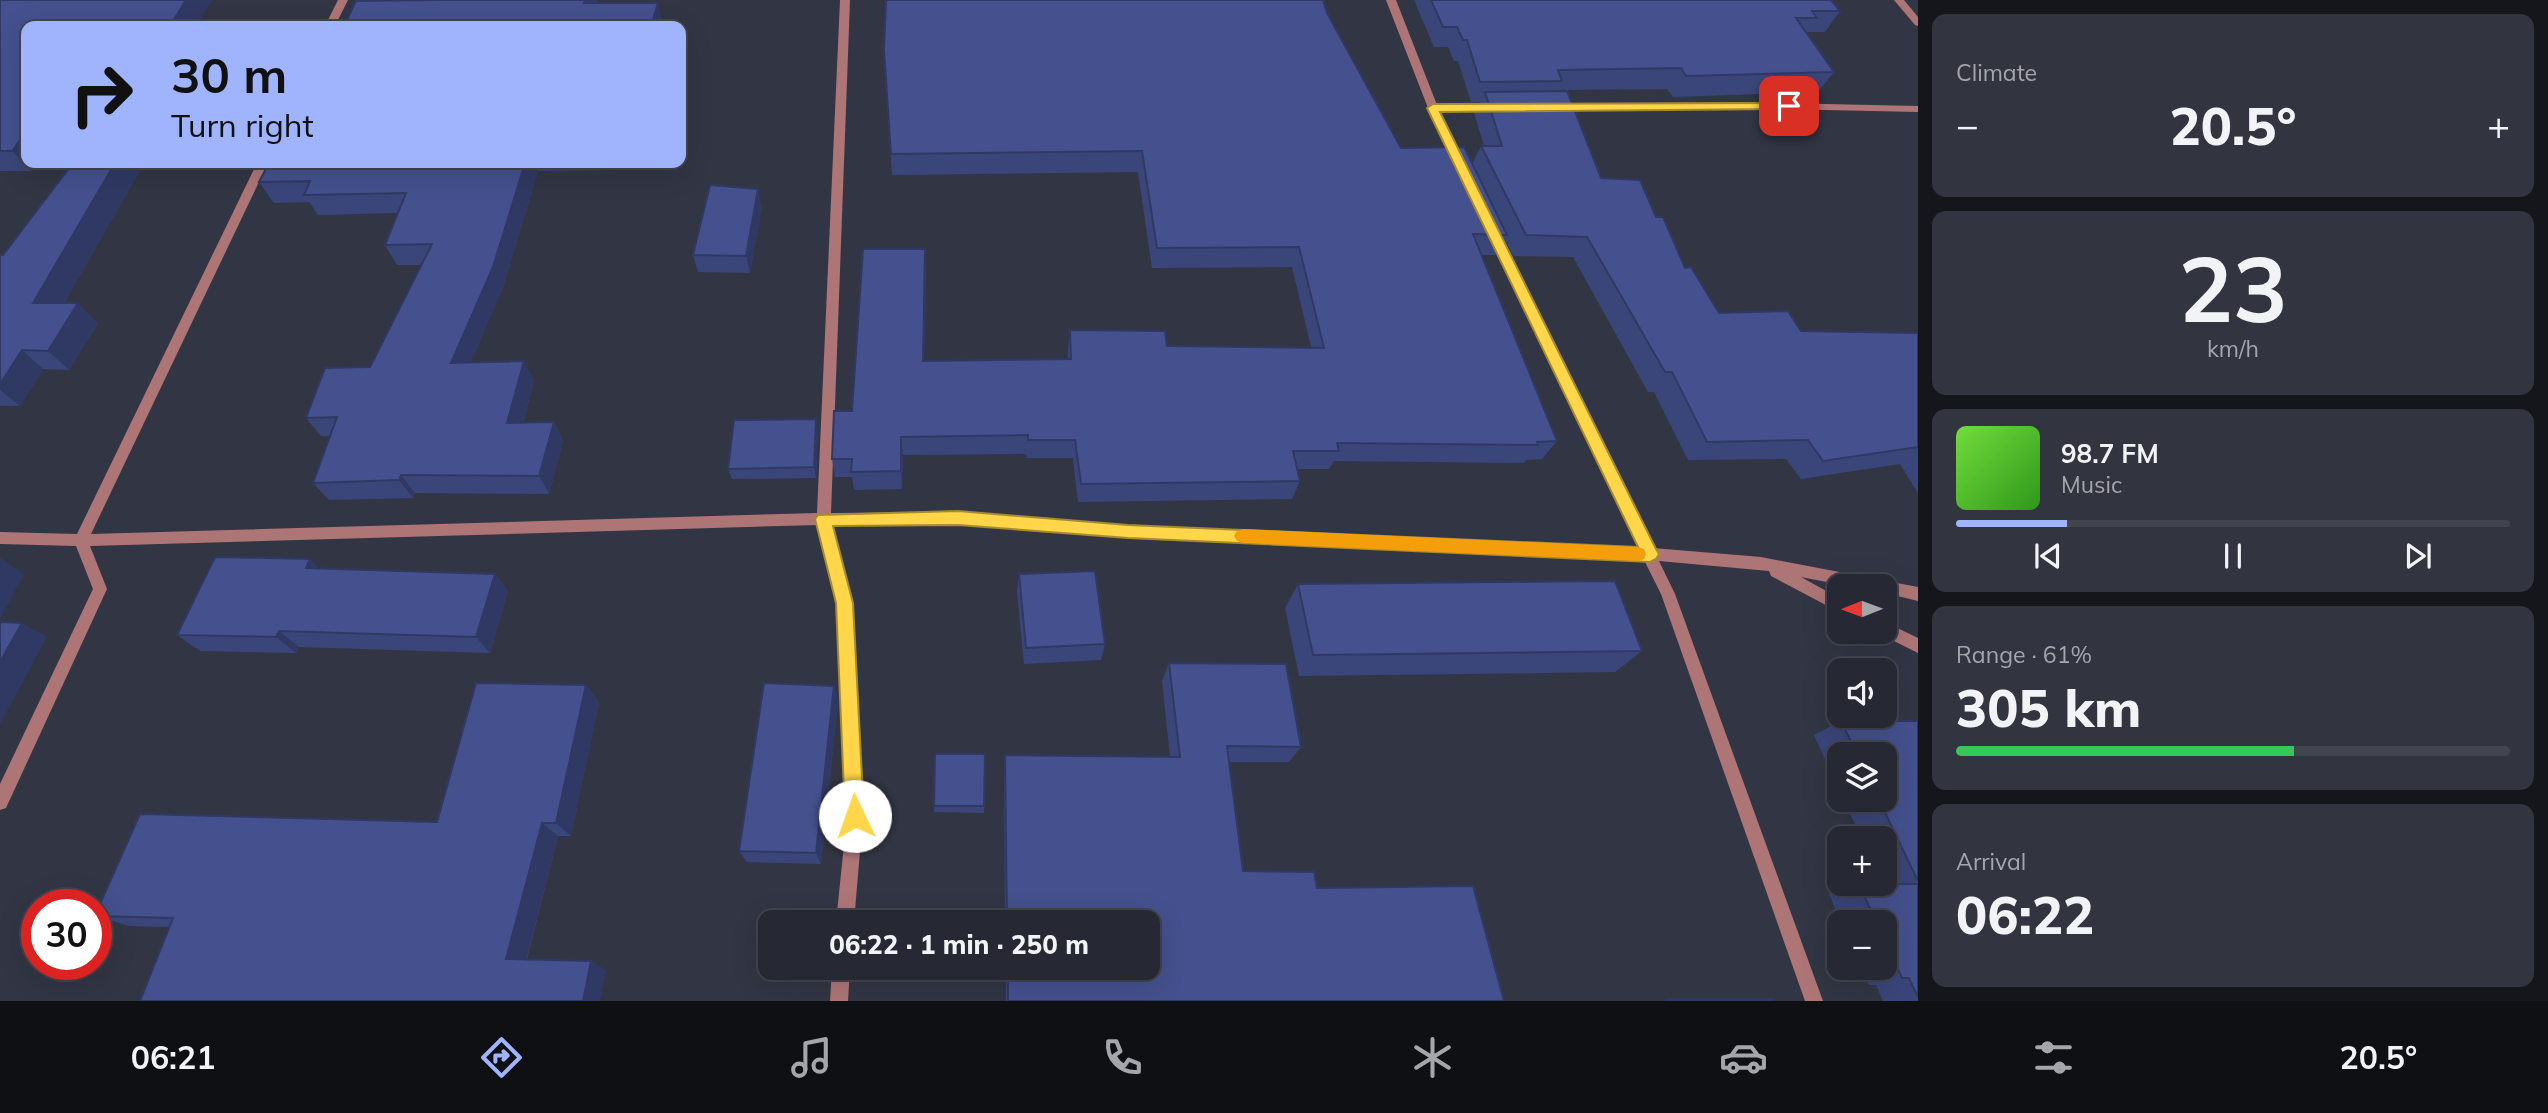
<!DOCTYPE html>
<meta charset="utf-8">
<style>
body{margin:0;font-family:Mulish,sans-serif;background:#32343f;color:#f1f3f6;height:100vh;display:flex;flex-direction:column;font-size:26px;white-space:nowrap}
*{box-sizing:border-box;margin:0}
p{font-size:23px;color:#a4a6ac}
.icon{flex:none;width:38px;height:38px;fill:none;stroke:currentColor;stroke-width:2;stroke-linecap:round;stroke-linejoin:round}
.map{position:relative;flex:1;overflow:hidden}
.drawer{display:flex;flex-direction:column;gap:14px;padding:14px;background:#15161c;width:630px}
.drawer>*{flex:none}
.guide{position:absolute;left:21px;top:21px;width:665px;height:147px;border-radius:14px;box-shadow:0 7px 28px #0002,0 0 0 2px #42444e;background:#a0b3fd;color:#111;overflow:hidden}
.needle{width:46px;rotate:269deg}
.buttons{position:absolute;left:1827px;top:574px;display:grid;gap:14px}
.buttons a{display:grid;place-items:center;width:70px;height:70px;border-radius:14px;background:#262833;box-shadow:0 7px 28px #0002,0 0 0 2px #42444e;font-size:35px}
.speed{position:absolute;left:21px;top:889px;display:flex;gap:14px;font-size:35px;font-weight:700;text-align:center}
.speed>*{display:grid;place-content:center;width:91px;height:91px;border-radius:50%;background:#262833;box-shadow:0 7px 28px #0002,0 0 0 2px #42444e;line-height:1}
.speed .limit{border:10px solid #d22;background:#fff;color:#111}
.pin{position:absolute;display:grid;place-items:center;width:60px;height:60px;color:#fff;margin:-30px;border-radius:14px;box-shadow:0 4px 10px #0006}
.me{position:absolute;width:77px;margin:-38px;rotate:357deg;stroke-linejoin:round;filter:drop-shadow(0 0 5px #0008)}
.turn{display:flex;align-items:center;gap:24px;height:147px;padding:0 35px;font-size:32px}
.turn .icon{width:91px;height:91px;stroke-width:2.5}
.turn b{display:block;font-size:49px;line-height:60px}
.big{font-size:52px;font-weight:800;line-height:1.1}
.drawer .widget{flex:1;display:flex;flex-direction:column;justify-content:center;gap:10px;min-width:0;padding:0 24px;border-radius:14px;background:#32343f}
.drawer .dial{align-items:center;gap:0}
.dial b{font-size:91px;line-height:1}
.song{display:flex;align-items:center;gap:21px}
.cover{width:84px;height:84px;border-radius:10px;background:linear-gradient(135deg,hsl(100 70% 55%),hsl(110 70% 35%))}
.played{height:7px;border-radius:4px;background:linear-gradient(90deg,#a0b3fd 20%,#42444e 20%)}
.keys{display:flex;justify-content:space-around;direction:ltr}
.heat{display:flex;justify-content:space-between;align-items:center;font-size:38px;direction:ltr}
.charge{height:10px;border-radius:5px;background:linear-gradient(90deg,#34c759 61%,#42444e 0)}
.trip{position:absolute;left:758px;top:910px;width:402px;height:70px;border-radius:14px;background:#262833;box-shadow:0 7px 28px #0002,0 0 0 2px #42444e;font-weight:800;line-height:70px;text-align:center}
.tabs{display:flex;height:112px;justify-content:space-around;align-items:center;background:#0f1014;color:#a4a6ac}
.tabs .icon{width:49px;height:49px}
.tabs .selected{color:#a0b3fd}
.tabs b{font-size:32px;color:#f1f3f6}
main{display:flex;flex:1;min-height:0}
.map>svg:first-child{display:block}
.lines{fill:none;stroke-linecap:round;stroke-linejoin:round}
.street{fill:#ae7576;fill-rule:evenodd}
.wall{fill:#3a467a}
.shaded-wall{fill:#303963}
.building{fill:#44518e;stroke:#303963;stroke-width:2}
.route{fill:#ffd54a;stroke:#a68a30;stroke-width:2}
.slow{fill:#f59e0b}
</style>
<main>
<div class="map">
<svg width="1918" height="1001" viewBox="0 0 1918 1001">
<rect width="100%" height="100%" fill="#323644"/>
<g class="lines">
<g class="street">
<path d="M 338,0 L 348,0 L 335,26 L 325,26 Z"/>
<path d="M 840,0 L 850,0 L 831,513 L 958,512 L 1128,526 L 1638,547 L 1487,231 L 1493,227 L 1497,228 L 1653,548 L 1761,557 L 1918,587 L 1918,601 L 1885,593 L 1885,586 L 1847,586 L 1801,577 L 1839,598 L 1839,612 L 1771,576 L 1769,571 L 1659,561 L 1675,594 L 1823,1001 L 1805,1001 L 1661,594 L 1644,560 L 1128,538 L 958,524 L 833,525 L 852,603 L 863,816 L 854,922 L 836,922 L 847,816 L 838,603 L 818,525 L 90,546 L 107,589 L 6,808 L 0,810 L 0,784 L 93,589 L 76,546 L 0,544 L 0,532 L 77,534 L 257,163 L 268,163 L 91,534 L 817,513 Z"/>
<path d="M 1386,0 L 1396,0 L 1437,105 L 1494,104 L 1499,107 L 1494,110 L 1440,111 L 1465,163 L 1463,166 L 1459,167 L 1453,163 L 1428,108 Z"/>
<path d="M 1894,0 L 1904,0 L 1918,17 L 1918,26 L 1915,25 Z"/>
<path d="M 1737,102 L 1918,106 L 1918,112 L 1737,108 L 1556,110 L 1551,107 L 1556,104 Z"/>
<path d="M 1885,622 L 1918,638 L 1918,653 L 1880,634 L 1879,632 L 1885,632 Z"/>
<path d="M 832,968 L 850,968 L 848,1001 L 830,1001 Z"/>
</g>
</g>
<g class="wall">
<path d="M 0,0 L 26,26 L 26,163 L 37,163 L 31,171 L 0,171 Z"/>
<path d="M 1414,0 L 1831,0 L 1840,11 L 1825,32 L 1806,32 L 1834,72 L 1818,92 L 1673,97 L 1667,89 L 1557,90 L 1556,91 L 1601,178 L 1656,217 L 1685,268 L 1719,313 L 1801,331 L 1918,333 L 1918,493 L 1900,464 L 1801,479 L 1786,459 L 1688,460 L 1654,392 L 1648,392 L 1573,257 L 1513,256 L 1505,239 L 1495,255 L 1481,255 L 1557,441 L 1542,459 L 1526,460 L 1524,463 L 1334,461 L 1329,469 L 1297,469 L 1300,481 L 1292,499 L 1078,502 L 1073,458 L 1027,458 L 1026,454 L 903,455 L 902,489 L 854,490 L 852,477 L 835,477 L 832,459 L 852,411 L 925,249 L 926,269 L 924,361 L 1068,359 L 1068,349 L 1070,330 L 1167,346 L 1311,347 L 1292,267 L 1152,268 L 1138,172 L 892,175 L 884,50 L 1327,13 L 1401,148 L 1472,164 L 1481,146 L 1484,146 L 1474,113 L 1480,102 L 1471,102 L 1458,61 L 1454,61 L 1448,47 L 1434,47 Z"/>
<path d="M 73,163 L 144,163 L 64,303 L 98,323 L 69,370 L 43,369 L 20,406 L 0,406 L 0,255 L 3,255 Z"/>
<path d="M 269,163 L 621,163 L 619,170 L 538,171 L 503,287 L 471,362 L 534,380 L 523,423 L 554,422 L 563,441 L 549,494 L 415,493 L 413,498 L 329,500 L 313,483 L 330,436 L 321,436 L 306,418 L 370,367 L 422,265 L 397,265 L 385,245 L 397,213 L 318,215 L 309,202 L 274,203 L 259,182 Z"/>
<path d="M 762,207 L 750,273 L 698,272 L 693,255 Z"/>
<path d="M 818,430 L 816,478 L 732,479 L 728,469 Z"/>
<path d="M 320,569 L 495,574 L 508,591 L 490,653 L 299,647 L 296,653 L 200,651 L 177,635 Z"/>
<path d="M 1019,574 L 1105,644 L 1101,660 L 1024,664 L 1017,592 Z"/>
<path d="M 1298,584 L 1642,651 L 1615,672 L 1299,676 L 1285,608 Z"/>
<path d="M 1169,663 L 1301,747 L 1289,762 L 1229,762 L 1243,871 L 1317,888 L 1504,1001 L 1006,1001 L 1006,968 L 1148,968 L 1148,922 L 1005,922 L 1004,770 L 1005,755 L 1170,757 L 1162,681 Z"/>
<path d="M 586,685 L 599,702 L 571,836 L 558,836 L 527,959 L 606,970 L 169,927 L 129,926 L 96,916 L 437,822 Z"/>
<path d="M 834,686 L 838,701 L 821,864 L 747,862 L 739,851 Z"/>
<path d="M 1841,721 L 1918,721 L 1918,1001 L 1883,1001 L 1876,985 L 1869,985 L 1861,968 L 1885,968 L 1885,922 L 1841,922 L 1829,894 L 1859,884 L 1885,884 L 1885,838 L 1861,838 L 1844,800 L 1885,800 L 1885,754 L 1839,754 L 1839,790 L 1814,735 Z"/>
<path d="M 985,754 L 984,813 L 934,812 L 934,806 Z"/>
</g>
<g class="shaded-wall">
<path d="M 186,0 L 212,0 L 196,26 L 170,26 Z"/>
<path d="M 585,0 L 598,0 L 591,24 L 584,3 Z"/>
<path d="M 658,3 L 663,24 L 662,26 L 651,26 Z"/>
<path d="M 26,132 L 26,163 L 37,163 L 31,171 L 12,151 Z"/>
<path d="M 115,163 L 144,163 L 53,322 L 33,303 Z"/>
<path d="M 525,163 L 534,163 L 538,171 L 503,287 L 463,382 L 451,363 Z"/>
<path d="M 617,163 L 621,163 L 619,170 Z"/>
<path d="M 758,189 L 762,207 L 750,273 L 746,256 Z"/>
<path d="M 925,249 L 926,269 L 924,380 L 923,361 Z"/>
<path d="M 78,303 L 98,323 L 69,370 L 48,351 Z"/>
<path d="M 22,350 L 43,369 L 20,406 L 0,390 L 0,384 Z"/>
<path d="M 524,361 L 534,380 L 518,441 L 507,423 Z"/>
<path d="M 816,419 L 818,430 L 816,478 L 814,467 Z"/>
<path d="M 554,422 L 563,441 L 549,494 L 539,476 Z"/>
<path d="M 901,437 L 903,455 L 902,489 L 901,471 Z"/>
<path d="M 401,475 L 415,493 L 413,498 L 399,480 Z"/>
<path d="M 0,558 L 24,574 L 0,619 Z"/>
<path d="M 310,559 L 328,576 L 306,568 Z"/>
<path d="M 495,574 L 508,591 L 490,653 L 476,637 Z"/>
<path d="M 22,623 L 47,637 L 0,724 L 0,662 Z"/>
<path d="M 279,631 L 299,647 L 296,653 L 276,637 Z"/>
<path d="M 586,685 L 599,702 L 571,836 L 556,823 Z"/>
<path d="M 834,686 L 838,701 L 821,864 L 816,853 Z"/>
<path d="M 542,823 L 558,836 L 524,968 L 506,959 Z"/>
<path d="M 591,961 L 606,970 L 600,1001 L 583,1001 Z"/>
</g>
<g class="building">
<path d="M 0,0 L 186,0 L 170,26 L 26,26 L 26,132 L 12,151 L 0,151 Z"/>
<path d="M 437,0 L 585,0 L 584,3 L 658,3 L 651,26 L 344,26 L 356,1 Z"/>
<path d="M 886,0 L 1323,0 L 1327,13 L 1401,148 L 1464,147 L 1507,235 L 1473,234 L 1557,441 L 1537,442 L 1538,445 L 1337,443 L 1339,451 L 1293,451 L 1300,481 L 1081,484 L 1075,440 L 1028,440 L 1028,435 L 901,437 L 901,471 L 851,472 L 852,459 L 832,459 L 834,411 L 852,411 L 863,249 L 925,249 L 923,361 L 1071,359 L 1070,330 L 1165,331 L 1167,346 L 1324,348 L 1299,247 L 1157,248 L 1142,151 L 891,154 L 884,50 Z"/>
<path d="M 1431,0 L 1831,0 L 1840,11 L 1812,11 L 1817,18 L 1796,18 L 1834,72 L 1686,76 L 1681,68 L 1558,70 L 1562,81 L 1480,82 L 1467,40 L 1463,40 L 1457,27 L 1443,27 Z"/>
<path d="M 1567,91 L 1601,178 L 1640,180 L 1656,217 L 1663,217 L 1685,268 L 1691,267 L 1719,313 L 1788,311 L 1801,331 L 1918,333 L 1918,447 L 1823,461 L 1808,440 L 1707,442 L 1672,372 L 1665,372 L 1587,237 L 1526,235 L 1481,146 L 1502,146 L 1485,92 Z"/>
<path d="M 73,163 L 115,163 L 33,303 L 78,303 L 48,351 L 22,350 L 0,384 L 0,255 L 3,255 Z"/>
<path d="M 269,163 L 525,163 L 493,267 L 451,363 L 524,361 L 507,423 L 554,422 L 539,476 L 401,475 L 399,480 L 313,483 L 337,417 L 306,418 L 325,368 L 370,367 L 432,244 L 385,245 L 406,193 L 304,195 L 310,181 L 259,182 Z"/>
<path d="M 710,185 L 758,189 L 746,256 L 693,255 Z"/>
<path d="M 816,419 L 814,467 L 728,469 L 734,420 Z"/>
<path d="M 215,557 L 310,559 L 306,568 L 495,574 L 476,637 L 279,631 L 276,637 L 177,635 Z"/>
<path d="M 1095,571 L 1105,644 L 1026,648 L 1019,574 Z"/>
<path d="M 1615,581 L 1642,651 L 1313,655 L 1298,584 Z"/>
<path d="M 0,622 L 22,623 L 0,662 Z"/>
<path d="M 1169,663 L 1286,664 L 1301,747 L 1227,746 L 1243,871 L 1314,872 L 1317,888 L 1473,886 L 1504,1001 L 1008,1001 L 1008,968 L 1148,968 L 1148,922 L 1007,922 L 1005,755 L 1180,757 Z"/>
<path d="M 476,683 L 586,685 L 556,823 L 542,823 L 506,959 L 591,961 L 583,1001 L 140,1001 L 173,918 L 96,916 L 96,913 L 140,814 L 437,822 Z"/>
<path d="M 764,683 L 834,686 L 816,853 L 739,851 Z"/>
<path d="M 1841,721 L 1918,721 L 1918,881 L 1879,800 L 1885,800 L 1885,754 L 1857,754 Z"/>
<path d="M 935,754 L 985,754 L 984,806 L 934,806 Z"/>
<path d="M 1859,884 L 1918,884 L 1918,997 L 1909,978 L 1902,978 L 1885,941 L 1885,922 L 1876,922 Z"/>
<path d="M 1666,999 L 1772,999 L 1773,1001 L 1667,1001 Z"/>
</g>
<path class="route" d="M 1789,103 L 1793,104 L 1793,109 L 1440,112 L 1656,549 L 1659,554 L 1656,559 L 1650,562 L 1128,538 L 958,525 L 833,526 L 853,603 L 864,816 L 861,823 L 855,826 L 848,823 L 845,816 L 836,603 L 815,519 L 818,515 L 958,511 L 1128,525 L 1638,547 L 1427,108 L 1433,104 Z"/>
<path class="slow" d="M 1243,529 L 1638,547 L 1644,549 L 1646,554 L 1644,559 L 1638,561 L 1243,543 L 1237,541 L 1234,536 L 1237,531 Z"/>
</svg>
<div class="buttons">
<a><svg class="needle" viewBox="-14 -14 28 28"><path d="M0-13l5 13h-10z" fill="#e53935"/><path d="M0 13l5-13h-10z" fill="#a4a6ac"/></svg></a>
<a><svg class="icon" aria-label="sound" viewBox="0 0 24 24"><path d="M4 9h4l5-4v14l-5-4H4zM17 9q2 3 0 6"/></svg></a>
<a><svg class="icon" aria-label="layers" viewBox="0 0 24 24"><path d="M12 4l9 5-9 5-9-5zM3 14l9 5 9-5"/></svg></a>
<a>+</a>
<a>−</a>
</div>
<div class="speed"><div class="limit">30</div></div>
<div class="pin" style="left:1789px;top:106px;background:#d93025"><svg class="icon" aria-label="arrive" viewBox="0 0 24 24"><path d="M6 21V4h12l-3 4 3 4H6"/></svg></div>
<svg class="me" style="left:855px;top:816px" viewBox="-20 -20 40 40"><circle r="19" fill="#fff"/><path d="M0-13L10 11 0 6-10 11z" fill="#ffd54a"/></svg>
<div class="trip">06:22 · 1 min · 250 m</div>
<div class="guide">
<div class="turn"><svg class="icon" aria-label="right" viewBox="0 0 24 24"><path d="M7 20v-9h11M14 6l5 5-5 5"/></svg><div><b>30 m</b>Turn right</div></div>
</div>
</div>
<section class="drawer">
<div class="widget"><p>Climate</p>
<div class="heat"><a>−</a><b class="big">20.5°</b><a>+</a></div>
</div>
<div class="widget dial"><b>23</b><p>km/h</p></div>
<div class="widget">
<div class="song"><i class="cover"></i><div><b>98.7 FM</b><p>Music</p></div></div>
<div class="played"></div>
<div class="keys"><svg class="icon" aria-label="previous" viewBox="0 0 24 24"><path d="M18 5L8 12l10 7zM5 5v14"/></svg><svg class="icon" aria-label="pause" viewBox="0 0 24 24"><path d="M8 5v14M16 5v14"/></svg><svg class="icon" aria-label="next" viewBox="0 0 24 24"><path d="M6 5l10 7-10 7zM19 5v14"/></svg></div>
</div>
<div class="widget"><p>Range · 61%</p><b class="big">305 km</b><div class="charge"></div></div>
<div class="widget"><p>Arrival</p><b class="big">06:22</b></div>
</section>
</main>
<nav class="tabs">
<b>06:21</b>
<svg class="icon selected" aria-label="directions" viewBox="0 0 24 24"><path d="M12 3l9 9-9 9-9-9zM9 14v-3h6M13 9l2 2-2 2"/></svg>
<svg class="icon" aria-label="music" viewBox="0 0 24 24"><path d="M9 18V5l10-2v13"/><circle cx="6" cy="18" r="3"/><circle cx="16" cy="16" r="3"/></svg>
<svg class="icon" aria-label="phone" viewBox="0 0 24 24"><path d="M5 4h4l2 5-3 2q2 4 5 5l2-3 5 2v4C11 20 4 13 5 4z"/></svg>
<svg class="icon" aria-label="climate" viewBox="0 0 24 24"><path d="M12 3v18M4 7l16 10M4 17L20 7"/></svg>
<svg class="icon" aria-label="car" viewBox="0 0 24 24"><path d="M5 17H2v-5l4-1 3-4h7l3 4 3 1v5h-3M9 17h6M6 11h13"/><circle cx="7" cy="17" r="2"/><circle cx="17" cy="17" r="2"/></svg>
<svg class="icon" aria-label="filters" viewBox="0 0 24 24"><path d="M4 7h16M4 17h16"/><circle cx="9" cy="7" r="2"/><circle cx="15" cy="17" r="2"/></svg>
<b>20.5°</b>
</nav>
